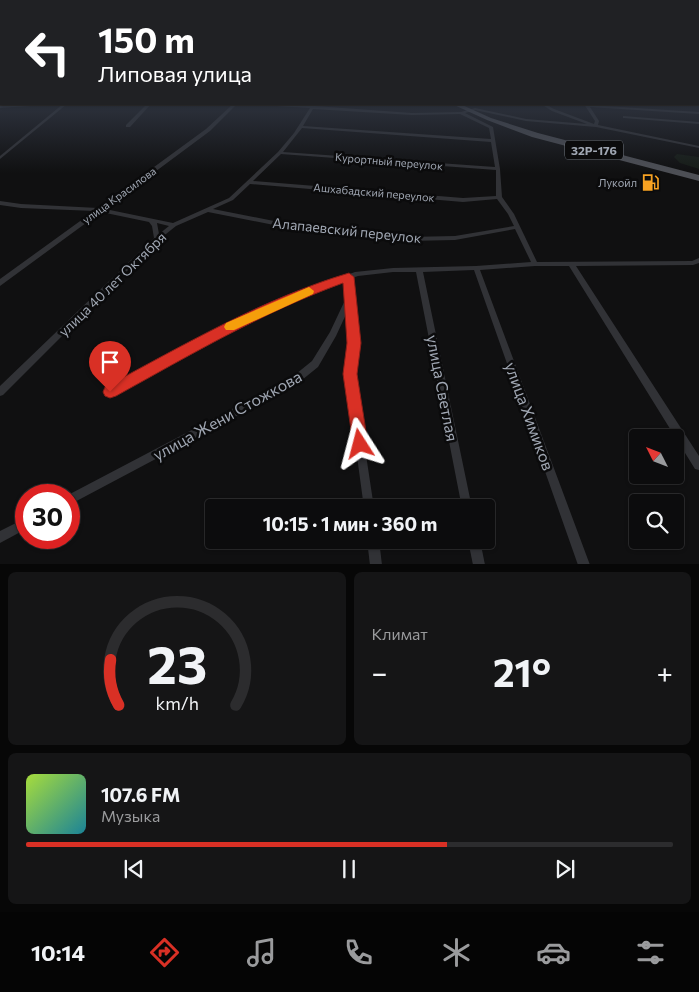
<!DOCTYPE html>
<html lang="ru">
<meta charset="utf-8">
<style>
body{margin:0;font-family:Commissioner,sans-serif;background:#151516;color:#f1f3f6;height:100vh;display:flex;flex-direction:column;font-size:19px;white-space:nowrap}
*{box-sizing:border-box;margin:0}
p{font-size:16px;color:#9a9b9d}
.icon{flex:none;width:28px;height:28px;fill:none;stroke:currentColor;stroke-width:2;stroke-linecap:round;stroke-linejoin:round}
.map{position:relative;height:564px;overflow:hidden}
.sheet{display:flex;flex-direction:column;gap:8px;padding:8px;background:#070707;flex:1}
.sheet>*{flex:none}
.guide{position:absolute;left:0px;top:0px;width:700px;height:105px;box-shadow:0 1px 4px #0004,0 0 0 1px #2c2c2e;background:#202124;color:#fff;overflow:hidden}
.needle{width:32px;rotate:312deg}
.controls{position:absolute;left:629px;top:429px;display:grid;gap:10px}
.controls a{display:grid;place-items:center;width:55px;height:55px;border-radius:5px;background:#0c0c0d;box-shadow:0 1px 4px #0004,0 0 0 1px #2c2c2e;font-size:25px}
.speed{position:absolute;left:15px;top:484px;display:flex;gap:10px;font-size:25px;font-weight:700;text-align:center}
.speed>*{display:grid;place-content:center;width:65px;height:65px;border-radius:50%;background:#0c0c0d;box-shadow:0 1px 4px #0004,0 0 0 1px #2c2c2e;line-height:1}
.speed .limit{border:8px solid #d22;background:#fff;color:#111}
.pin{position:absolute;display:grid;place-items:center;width:42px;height:42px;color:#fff;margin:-51px -21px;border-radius:50% 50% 50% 0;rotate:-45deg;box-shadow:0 0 5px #0007}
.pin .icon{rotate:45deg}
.me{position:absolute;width:55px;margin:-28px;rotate:351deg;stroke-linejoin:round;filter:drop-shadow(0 0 4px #0008)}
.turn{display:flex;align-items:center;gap:18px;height:105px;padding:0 15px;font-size:22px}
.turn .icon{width:65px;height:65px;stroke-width:2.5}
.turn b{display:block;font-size:35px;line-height:42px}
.big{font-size:38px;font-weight:700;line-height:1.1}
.sheet .tile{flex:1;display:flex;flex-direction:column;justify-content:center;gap:8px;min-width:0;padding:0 18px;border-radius:8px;background:#151516}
.sheet .dial{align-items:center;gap:0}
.dial svg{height:130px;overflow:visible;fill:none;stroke:#2c2c2e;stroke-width:7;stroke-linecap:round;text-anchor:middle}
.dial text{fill:#f1f3f6;stroke:none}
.song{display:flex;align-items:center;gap:15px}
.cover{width:60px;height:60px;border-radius:8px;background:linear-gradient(135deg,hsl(80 70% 55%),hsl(190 70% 35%))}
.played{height:5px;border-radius:2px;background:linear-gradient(90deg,#d93025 65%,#2c2c2e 65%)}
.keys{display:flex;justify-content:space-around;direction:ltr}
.heat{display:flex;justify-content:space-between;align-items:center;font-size:28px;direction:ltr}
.sheet .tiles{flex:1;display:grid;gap:8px;grid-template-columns:1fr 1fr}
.tile:last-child{grid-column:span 2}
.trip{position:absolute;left:205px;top:499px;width:290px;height:50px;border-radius:5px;background:#0c0c0d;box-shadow:0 1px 4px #0004,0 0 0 1px #2c2c2e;font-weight:700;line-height:50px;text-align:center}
.tab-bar{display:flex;height:80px;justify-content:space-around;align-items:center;background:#050505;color:#9a9b9d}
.tab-bar .icon{width:35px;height:35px}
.tab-bar .selected{color:#d93025}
.tab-bar b{font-size:22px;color:#f1f3f6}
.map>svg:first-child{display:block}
.green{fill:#161c17}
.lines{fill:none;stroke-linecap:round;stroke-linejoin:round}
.street{fill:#313236;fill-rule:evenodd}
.primary{fill:#4d4f55;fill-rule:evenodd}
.route{fill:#d93025;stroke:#8d1f18}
.slow{fill:#f59e0b}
.labels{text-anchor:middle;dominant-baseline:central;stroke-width:5;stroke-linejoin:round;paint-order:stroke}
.far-street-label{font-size:11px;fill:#a0a7b3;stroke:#0b0b0c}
.far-poi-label{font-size:11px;fill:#a0a7b3;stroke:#0b0b0c;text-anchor:end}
.shield{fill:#0b0b0c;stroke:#737881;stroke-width:1}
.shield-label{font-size:12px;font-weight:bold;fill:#a0a7b3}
.street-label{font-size:14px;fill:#a0a7b3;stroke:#0b0b0c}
.near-street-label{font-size:16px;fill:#a0a7b3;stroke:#0b0b0c}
</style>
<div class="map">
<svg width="699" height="565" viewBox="0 0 699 565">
<rect width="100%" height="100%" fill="#101011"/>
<path class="green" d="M 677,154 L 699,157 L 699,169 L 680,163 L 674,157 Z"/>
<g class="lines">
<g class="street">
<path d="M 31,104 L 47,104 L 45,105 L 0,108 L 0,106 Z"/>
<path d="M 63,104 L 67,104 L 0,159 L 0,156 Z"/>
<path d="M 147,104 L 151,104 L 130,127 L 126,127 L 126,125 Z"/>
<path d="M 233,104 L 237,104 L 210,131 L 105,209 L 173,223 L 229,198 L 278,152 L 294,133 L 310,108 L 259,105 L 257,104 L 311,106 L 313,105 L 315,106 L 412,113 L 461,112 L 475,108 L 526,119 L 587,124 L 552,111 L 541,104 L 545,104 L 554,109 L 594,124 L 595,121 L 584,104 L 588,104 L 589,105 L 699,112 L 699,114 L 590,107 L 599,121 L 598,125 L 699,146 L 699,148 L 596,127 L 526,121 L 475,110 L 465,113 L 493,127 L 500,169 L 502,197 L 514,214 L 537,262 L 692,261 L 699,258 L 699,263 L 693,265 L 576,266 L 699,456 L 699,470 L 695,469 L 569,266 L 535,266 L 480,270 L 590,565 L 578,565 L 474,270 L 423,272 L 472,508 L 462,508 L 416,272 L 393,272 L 358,276 L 352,278 L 358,343 L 354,375 L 374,508 L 364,508 L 346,375 L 350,343 L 348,310 L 336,336 L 318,367 L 297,384 L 69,505 L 69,495 L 68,495 L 291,378 L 312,361 L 330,332 L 347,296 L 346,281 L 297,299 L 223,333 L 113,395 L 110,396 L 107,395 L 106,392 L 107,389 L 217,329 L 291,295 L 355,272 L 393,268 L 476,266 L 531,262 L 515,229 L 455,240 L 408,241 L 301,227 L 274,225 L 208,212 L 176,226 L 156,242 L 3,395 L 0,396 L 0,386 L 154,238 L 152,226 L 149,222 L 101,212 L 0,286 L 0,279 L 94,211 L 21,208 L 0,205 L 0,201 L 21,204 L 98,208 L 206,129 ZM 313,109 L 412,115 L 460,114 L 489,128 L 491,139 L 303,126 ZM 302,128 L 491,142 L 495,167 L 283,152 ZM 281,154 L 496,170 L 496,196 L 463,198 L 253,181 ZM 250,184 L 463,202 L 497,199 L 508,214 L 514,226 L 455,236 L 408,237 L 301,223 L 274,221 L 213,209 L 233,200 ZM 157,223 L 169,226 L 159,234 Z"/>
<path d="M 623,116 L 699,122 L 699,124 L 624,118 L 623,118 Z"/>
<path d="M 26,518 L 26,529 L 0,543 L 0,531 Z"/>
<path d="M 367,540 L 379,540 L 382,565 L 370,565 Z"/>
<path d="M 468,540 L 480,540 L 485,565 L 473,565 Z"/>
</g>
<path class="primary" d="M 452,104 L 460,104 L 491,118 L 538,133 L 699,175 L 699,181 L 532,137 L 487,120 Z"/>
</g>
<linearGradient id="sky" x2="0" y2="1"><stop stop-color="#090909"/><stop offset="0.54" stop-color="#313743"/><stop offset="1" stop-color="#313743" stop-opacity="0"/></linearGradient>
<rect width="699" height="173" fill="url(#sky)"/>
<path class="route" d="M 349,273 L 354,277 L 361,343 L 357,374 L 368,444 L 366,449 L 360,452 L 355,449 L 353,444 L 343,374 L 347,343 L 343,283 C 263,312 190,355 116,396 L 110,398 L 105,396 L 103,392 L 105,387 C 184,345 262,299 349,273 Z"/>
<path class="slow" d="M 309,287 L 314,291 L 313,294 L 234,330 L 226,330 L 224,327 L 226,323 Z"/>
<defs>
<symbol id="fuel-bare" viewBox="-9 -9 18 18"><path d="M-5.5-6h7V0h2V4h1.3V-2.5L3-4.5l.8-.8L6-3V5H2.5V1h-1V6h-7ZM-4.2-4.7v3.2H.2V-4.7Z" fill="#f7a222" stroke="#0b0b0c" stroke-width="2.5" paint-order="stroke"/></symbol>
</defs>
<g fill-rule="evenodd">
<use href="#fuel-bare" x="638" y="170" width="25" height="25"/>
</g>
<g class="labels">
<g class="far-street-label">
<text transform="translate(389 161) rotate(5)">Курортный переулок</text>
<text transform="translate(374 192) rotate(5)">Ашхабадский переулок</text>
<text transform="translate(119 195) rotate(-36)">улица Красилова</text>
</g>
<g class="far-poi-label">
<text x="637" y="182">Лукойл</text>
</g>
<rect class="shield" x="565" y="140.5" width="58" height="19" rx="4"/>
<g class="shield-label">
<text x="594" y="150">32Р-176</text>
</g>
<g class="street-label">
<text transform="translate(347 230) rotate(6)">Алапаевский переулок</text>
<text transform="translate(112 284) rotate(-44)">улица 40 лет Октября</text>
</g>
<g class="near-street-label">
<text transform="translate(443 388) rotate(79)">улица Светлая</text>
<text transform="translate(227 415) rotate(-29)">улица Жени Стожкова</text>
<text transform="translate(530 416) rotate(70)">улица Химиков</text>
</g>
</g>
</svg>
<div class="controls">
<a><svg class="needle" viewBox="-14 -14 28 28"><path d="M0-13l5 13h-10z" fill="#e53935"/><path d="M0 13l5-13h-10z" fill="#9a9b9d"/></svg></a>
<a><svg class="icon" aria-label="search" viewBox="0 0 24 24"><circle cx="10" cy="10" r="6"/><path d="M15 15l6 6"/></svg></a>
</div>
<div class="speed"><div class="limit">30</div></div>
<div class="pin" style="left:110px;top:392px;background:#d93025"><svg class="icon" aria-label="arrive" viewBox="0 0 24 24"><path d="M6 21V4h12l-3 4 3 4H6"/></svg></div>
<svg class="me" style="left:360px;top:444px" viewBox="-20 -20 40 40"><path d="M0-17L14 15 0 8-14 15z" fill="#d93025" stroke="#fff" stroke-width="4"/></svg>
<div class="trip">10:15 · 1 мин · 360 m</div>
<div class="guide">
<div class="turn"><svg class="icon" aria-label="left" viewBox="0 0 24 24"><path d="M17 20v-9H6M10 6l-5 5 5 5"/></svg><div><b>150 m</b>Липовая улица</div></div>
</div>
</div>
<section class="sheet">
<div class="tiles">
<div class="tile dial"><svg viewBox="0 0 100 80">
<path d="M14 69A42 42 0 1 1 86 69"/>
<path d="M14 69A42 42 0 0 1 9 41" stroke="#d93025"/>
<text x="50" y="56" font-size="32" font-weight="700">23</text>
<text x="50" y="72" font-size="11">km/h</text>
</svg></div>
<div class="tile"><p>Климат</p>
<div class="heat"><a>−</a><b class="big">21°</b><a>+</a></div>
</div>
<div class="tile">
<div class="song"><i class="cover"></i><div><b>107.6 FM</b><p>Музыка</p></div></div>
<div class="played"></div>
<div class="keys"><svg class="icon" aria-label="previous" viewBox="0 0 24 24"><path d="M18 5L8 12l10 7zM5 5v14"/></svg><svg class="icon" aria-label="pause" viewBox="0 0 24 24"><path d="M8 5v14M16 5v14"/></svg><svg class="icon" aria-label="next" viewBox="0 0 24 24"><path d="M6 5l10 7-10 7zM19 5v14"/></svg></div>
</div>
</div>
</section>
<nav class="tab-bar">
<b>10:14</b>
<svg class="icon selected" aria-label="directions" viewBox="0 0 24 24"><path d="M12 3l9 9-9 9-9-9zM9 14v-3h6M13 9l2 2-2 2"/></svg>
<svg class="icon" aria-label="music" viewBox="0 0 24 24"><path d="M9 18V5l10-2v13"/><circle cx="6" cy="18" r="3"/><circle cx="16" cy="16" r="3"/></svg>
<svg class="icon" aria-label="phone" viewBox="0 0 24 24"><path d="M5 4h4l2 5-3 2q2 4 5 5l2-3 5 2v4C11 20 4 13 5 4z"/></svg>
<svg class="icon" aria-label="climate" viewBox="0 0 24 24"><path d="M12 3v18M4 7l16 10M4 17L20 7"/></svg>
<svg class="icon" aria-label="car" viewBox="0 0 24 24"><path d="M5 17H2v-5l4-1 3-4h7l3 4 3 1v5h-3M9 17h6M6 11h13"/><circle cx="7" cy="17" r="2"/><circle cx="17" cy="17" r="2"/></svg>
<svg class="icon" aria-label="filters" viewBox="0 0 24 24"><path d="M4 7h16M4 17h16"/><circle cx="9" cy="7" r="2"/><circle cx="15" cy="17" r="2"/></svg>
</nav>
